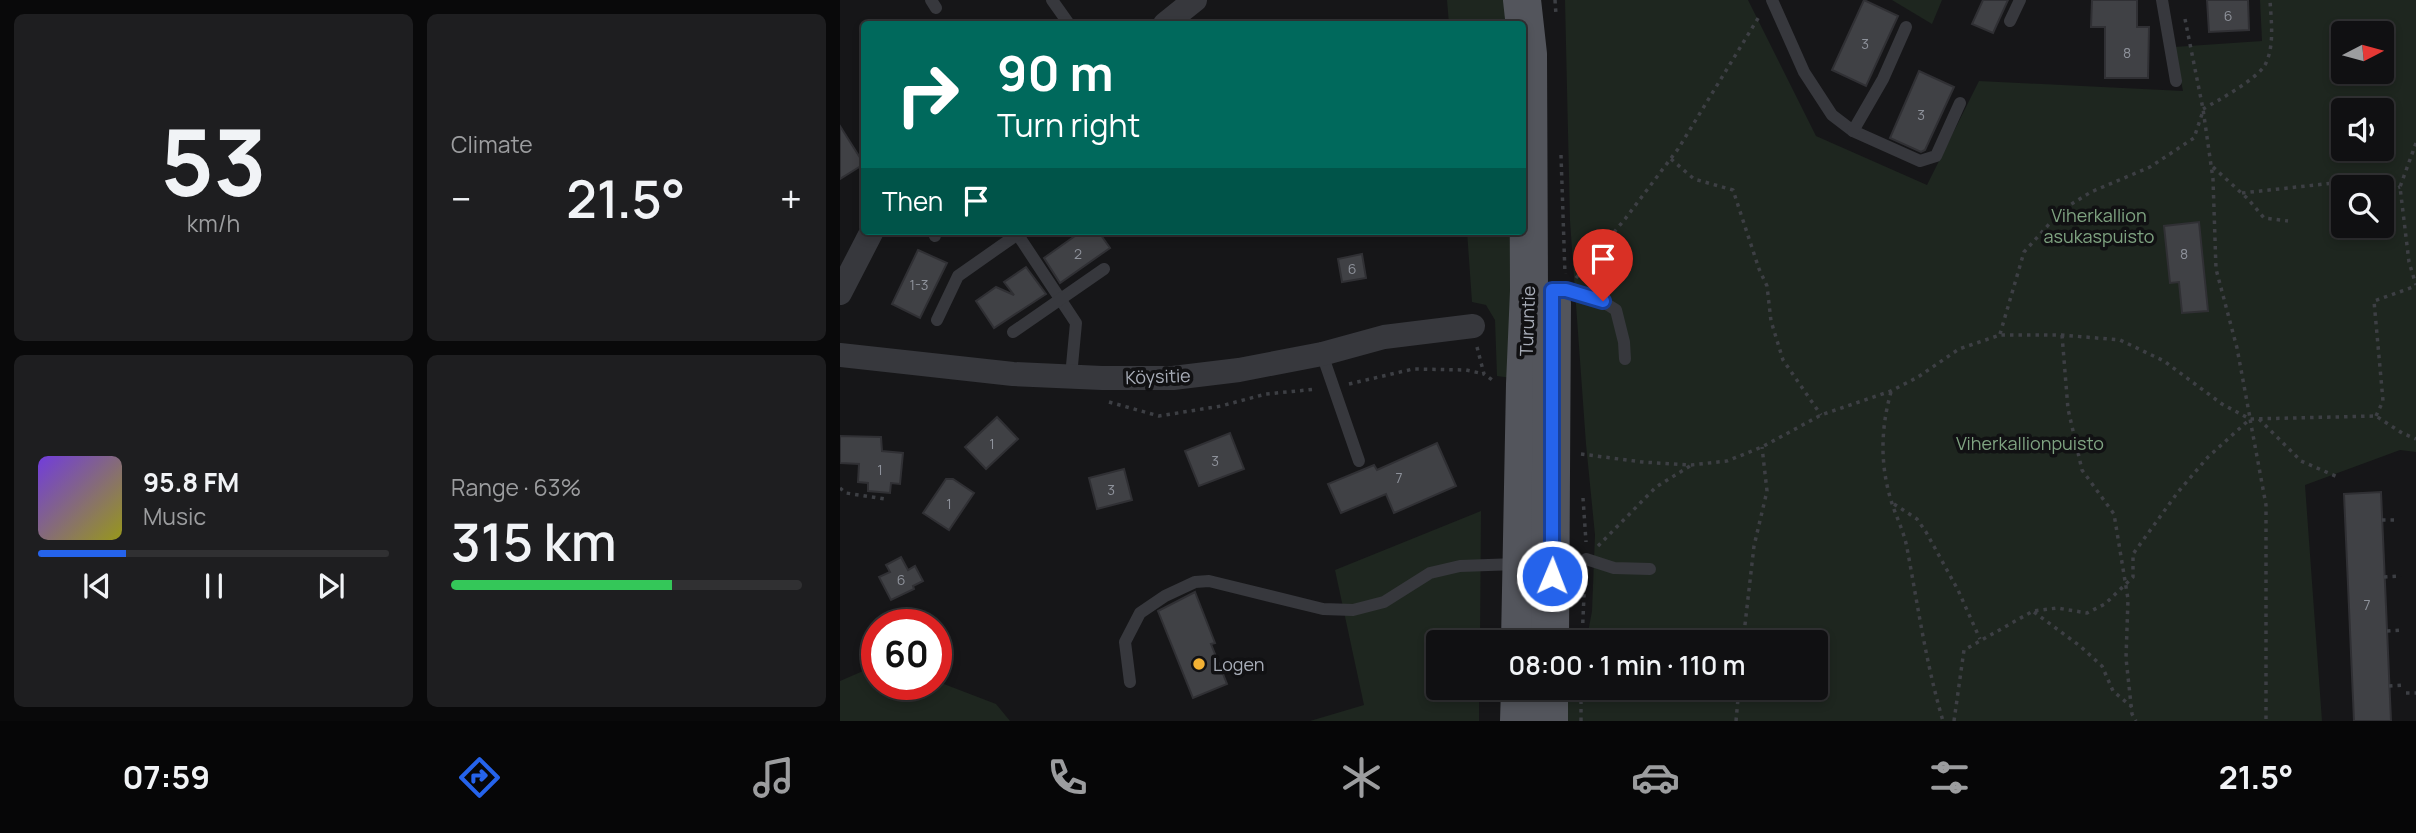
<!DOCTYPE html>
<meta charset="utf-8">
<style>
body{margin:0;font-family:Manrope,sans-serif;background:#1e1e20;color:#f1f3f6;height:100vh;display:flex;flex-direction:column;font-size:26px;white-space:nowrap}
*{box-sizing:border-box;margin:0}
p{font-size:23px;color:#9c9d9f}
.icon{flex:none;width:38px;height:38px;fill:none;stroke:currentColor;stroke-width:2;stroke-linecap:round;stroke-linejoin:round}
.map{position:relative;flex:1;overflow:hidden}
.sheet{display:flex;flex-direction:column;gap:14px;padding:14px;background:#09090a;width:840px}
.sheet>*{flex:none}
.banner{position:absolute;left:21px;top:21px;width:665px;height:214px;border-radius:7px;box-shadow:0 4px 10px #0003,0 0 0 2px #303032;background:#00695c;color:#fff;overflow:hidden}
.needle{width:46px;rotate:84deg}
.buttons{position:absolute;left:1491px;top:21px;display:grid;gap:14px}
.buttons a{display:grid;place-items:center;width:63px;height:63px;border-radius:7px;background:#101012;box-shadow:0 4px 10px #0003,0 0 0 2px #303032;font-size:35px}
.speed{position:absolute;left:21px;top:609px;display:flex;gap:14px;font-size:35px;font-weight:700;text-align:center}
.speed>*{display:grid;place-content:center;width:91px;height:91px;border-radius:50%;background:#101012;box-shadow:0 4px 10px #0003,0 0 0 2px #303032;line-height:1}
.speed .limit{border:10px solid #d22;background:#fff;color:#111}
.pin{position:absolute;display:grid;place-items:center;width:60px;height:60px;color:#fff;margin:-72px -30px;border-radius:50% 50% 50% 0;rotate:-45deg;box-shadow:0 0 7px #0007}
.pin .icon{rotate:45deg}
.me{position:absolute;width:77px;margin:-38px;rotate:1deg;stroke-linejoin:round;filter:drop-shadow(0 0 5px #0008)}
.turn{display:flex;align-items:center;gap:24px;height:147px;padding:0 21px;font-size:32px}
.turn .icon{width:91px;height:91px;stroke-width:2.5}
.turn b{display:block;font-size:49px;line-height:60px}
.then{display:flex;align-items:center;height:66px;padding:0 21px;background:#0003;gap:14px;font-size:26px}
.big{font-size:52px;font-weight:600;line-height:1.1}
.sheet .card{flex:1;display:flex;flex-direction:column;justify-content:center;gap:10px;min-width:0;padding:0 24px;border-radius:10px;background:#1e1e20}
.sheet .dial{align-items:center;gap:0}
.dial b{font-size:91px;line-height:1}
.song{display:flex;align-items:center;gap:21px}
.cover{width:84px;height:84px;border-radius:10px;background:linear-gradient(135deg,hsl(260 70% 55%),hsl(60 70% 35%))}
.played{height:7px;border-radius:4px;background:linear-gradient(90deg,#2563eb 25%,#303032 25%)}
.keys{display:flex;justify-content:space-around;direction:ltr}
.heat{display:flex;justify-content:space-between;align-items:center;font-size:38px;direction:ltr}
.charge{height:10px;border-radius:5px;background:linear-gradient(90deg,#34c759 63%,#303032 0)}
.sheet .tiles{flex:1;display:grid;gap:14px;grid-template-columns:repeat(2,1fr)}
.trip{position:absolute;left:586px;top:630px;width:402px;height:70px;border-radius:7px;background:#101012;box-shadow:0 4px 10px #0003,0 0 0 2px #303032;font-weight:600;line-height:70px;text-align:center}
.tab-bar{display:flex;height:112px;justify-content:space-around;align-items:center;background:#060607;color:#9c9d9f}
.tab-bar .icon{width:49px;height:49px}
.tab-bar .current{color:#2563eb}
.tab-bar b{font-size:32px;color:#f1f3f6}
main{display:flex;flex:1;min-height:0}
.map>svg:first-child{display:block}
.green{fill:#1e261f;fill-rule:evenodd}
.building{fill:#404145;stroke:#303034;stroke-width:2}
.lines{fill:none;stroke-linecap:round;stroke-linejoin:round}
.path{stroke:#3d3f44;stroke-width:3.5;stroke-dasharray:3.5 5;stroke-linecap:butt}
.lane{stroke:#37383d;stroke-width:12}
.street{stroke:#37383d;stroke-width:24}
.primary{stroke:#53555c;stroke-width:38}
.route-casing{stroke:#184099;stroke-width:18}
.route{stroke:#2563eb;stroke-width:12}
.poi-dot{fill:#f2b134;stroke:#111113;stroke-width:2.5}
.labels{text-anchor:middle;dominant-baseline:central;stroke-width:7;stroke-linejoin:round;paint-order:stroke}
.number-label{font-size:14px;fill:#8e929b}
.park-label{font-size:18px;fill:#7fa381;stroke:#111113}
.street-label{font-size:18px;fill:#a8adb8;stroke:#111113}
.poi-label{font-size:18px;fill:#a8adb8;stroke:#111113;text-anchor:start}
</style>
<main>
<section class="sheet">
<div class="tiles">
<div class="card dial"><b>53</b><p>km/h</p></div>
<div class="card"><p>Climate</p>
<div class="heat"><a>−</a><b class="big">21.5°</b><a>+</a></div>
</div>
<div class="card">
<div class="song"><i class="cover"></i><div><b>95.8 FM</b><p>Music</p></div></div>
<div class="played"></div>
<div class="keys"><svg class="icon" aria-label="previous" viewBox="0 0 24 24"><path d="M18 5L8 12l10 7zM5 5v14"/></svg><svg class="icon" aria-label="pause" viewBox="0 0 24 24"><path d="M8 5v14M16 5v14"/></svg><svg class="icon" aria-label="next" viewBox="0 0 24 24"><path d="M6 5l10 7-10 7zM19 5v14"/></svg></div>
</div>
<div class="card"><p>Range · 63%</p><b class="big">315 km</b><div class="charge"></div></div>
</div>
</section>
<div class="map">
<svg width="1576" height="721" viewBox="0 0 1576 721">
<rect width="100%" height="100%" fill="#161618"/>
<g class="green">
<path d="M 607,0 L 673,0 L 675,24 L 609,24 Z"/>
<path d="M 725,0 L 908,0 L 976,136 L 1087,185 L 1139,81 L 1343,91 L 1334,47 L 1422,41 L 1420,0 L 1576,0 L 1576,452 L 1560,450 L 1465,485 L 1482,721 L 718,721 L 720,688 L 976,688 L 976,642 L 744,642 L 747,638 L 752,611 L 755,535 L 746,444 L 730,221 ZM 1503,33 L 1542,33 L 1542,72 L 1503,72 ZM 1503,110 L 1542,110 L 1542,149 L 1503,149 ZM 1503,187 L 1542,187 L 1542,226 L 1503,226 Z"/>
<path d="M 1052,0 L 1102,0 L 1092,24 Z"/>
<path d="M 627,231 L 682,231 L 679,379 L 657,376 L 655,320 L 646,305 L 632,302 Z"/>
<path d="M 641,511 L 640,642 L 598,642 L 598,688 L 639,688 L 639,721 L 470,721 L 524,705 L 495,570 Z"/>
<path d="M 37,665 L 37,684 L 96,684 L 96,681 L 156,704 L 170,721 L 0,721 L 0,681 Z"/>
</g>
<g class="building">
<path d="M 1024,0 L 1058,16 L 1026,86 L 992,70 Z"/>
<path d="M 1143,0 L 1168,0 L 1153,33 L 1132,24 Z"/>
<path d="M 1252,0 L 1297,0 L 1297,27 L 1309,27 L 1308,78 L 1265,78 L 1265,27 L 1251,27 Z"/>
<path d="M 1367,0 L 1408,0 L 1409,30 L 1369,32 Z"/>
<path d="M 1079,71 L 1114,87 L 1085,150 L 1081,152 L 1050,138 Z"/>
<path d="M 0,126 L 24,164 L 0,179 Z"/>
<path d="M 1359,222 L 1368,311 L 1342,313 L 1339,282 L 1330,283 L 1324,226 Z"/>
<path d="M 242,231 L 258,231 L 270,248 L 220,283 L 204,258 Z"/>
<path d="M 78,250 L 107,263 L 80,318 L 52,304 Z"/>
<path d="M 522,254 L 526,278 L 502,282 L 498,259 Z"/>
<path d="M 186,267 L 206,294 L 154,328 L 136,301 L 156,287 L 174,295 L 164,282 Z"/>
<path d="M 157,417 L 178,439 L 146,469 L 125,447 Z"/>
<path d="M 390,433 L 404,469 L 359,486 L 345,451 Z"/>
<path d="M 0,436 L 41,437 L 42,451 L 63,453 L 60,484 L 51,483 L 50,493 L 28,491 L 28,483 L 18,482 L 19,464 L 0,463 Z"/>
<path d="M 597,443 L 616,486 L 554,513 L 546,494 L 501,513 L 488,484 L 534,465 L 537,470 Z"/>
<path d="M 284,469 L 292,500 L 257,509 L 249,478 Z"/>
<path d="M 106,479 L 113,479 L 134,493 L 109,530 L 83,513 Z"/>
<path d="M 1541,492 L 1551,721 L 1514,721 L 1504,494 Z"/>
<path d="M 61,557 L 68,570 L 75,566 L 83,581 L 73,586 L 74,589 L 51,600 L 39,577 L 50,572 L 46,565 Z"/>
<path d="M 355,592 L 375,643 L 371,644 L 387,684 L 353,698 L 318,611 Z"/>
</g>
<g class="lines">
<g class="path">
<path d="M 715,0 L 716,15"/>
<path d="M 1345,19 L 1363,109 L 1373,179 L 1376,269 L 1397,348 L 1410,418"/>
<path d="M 1363,109 C 1379,100 1417,79 1425,65 C 1435,46 1431,20 1430,0"/>
<path d="M 1576,143 L 1560,187 L 1569,262 L 1576,285"/>
<path d="M 721,155 L 725,274"/>
<path d="M 831,159 L 854,179 L 893,190 L 919,269 L 927,286 L 931,321 L 943,360 L 981,415"/>
<path d="M 1373,167 L 1408,199 L 1424,218 L 1448,221"/>
<path d="M 1402,193 L 1512,181 L 1524,187"/>
<path d="M 1542,193 L 1560,187"/>
<path d="M 736,278 L 785,219 L 838,149 L 920,15"/>
<path d="M 1160,334 L 1184,252 L 1211,222 L 1225,208 L 1251,192 L 1310,167 L 1354,138 L 1363,111"/>
<path d="M 1222,335 L 1228,409 L 1242,470 L 1274,514 L 1288,599 L 1286,658 L 1292,714 L 1296,721"/>
<path d="M 637,347 L 644,374 L 655,382"/>
<path d="M 509,384 L 573,369 L 626,370 L 644,374"/>
<path d="M 1051,392 C 1041,427 1040,462 1050,497 C 1055,515 1064,531 1067,548 C 1078,606 1086,664 1103,721"/>
<path d="M 269,402 L 319,416 L 381,406 L 426,394 L 477,389"/>
<path d="M 1536,416 L 1543,401 L 1534,301 L 1576,286"/>
<path d="M 1419,419 L 1461,461 L 1500,478"/>
<path d="M 741,454 L 802,462 L 851,465 L 887,461 L 922,447 L 981,415 L 1051,391 L 1078,377 L 1119,349 L 1160,335 L 1222,335 L 1280,340 L 1324,361 L 1382,404 L 1410,419 L 1426,505 L 1426,721"/>
<path d="M 0,488 L 6,493 L 45,499"/>
<path d="M 743,498 L 746,542"/>
<path d="M 1054,504 L 1077,519 L 1086,532 L 1118,590 L 1140,639"/>
<path d="M 1542,520 L 1558,520"/>
<path d="M 758,546 L 816,487 L 850,466"/>
<path d="M 1544,577 L 1561,576"/>
<path d="M 1194,612 L 1240,646 L 1262,666 L 1273,691 L 1292,707"/>
<path d="M 1547,631 L 1563,630"/>
<path d="M 742,640 L 745,574"/>
<path d="M 903,642 L 914,546 L 927,491 L 922,447"/>
<path d="M 1549,686 L 1565,685"/>
<path d="M 1566,693 L 1576,693"/>
<path d="M 741,721 L 741,688"/>
<path d="M 896,721 L 899,688"/>
<path d="M 1114,721 L 1124,650 L 1193,611 L 1217,608 L 1247,613 L 1265,604 L 1293,577 L 1293,554 L 1338,492 L 1368,457 L 1410,419 L 1536,416 L 1562,433 L 1576,439"/>
</g>
<g class="lane">
<path d="M 91,0 L 96,8"/>
<path d="M 212,0 L 229,24"/>
<path d="M 932,0 L 964,72 L 992,115 L 1013,131 L 1080,161 L 1096,156 L 1120,103"/>
<path d="M 1322,0 L 1336,81"/>
<path d="M 1170,21 L 1180,0"/>
<path d="M 1013,131 L 1043,79 L 1066,27"/>
<path d="M 93,231 L 95,236"/>
<path d="M 178,235 L 236,323 L 231,376"/>
<path d="M 710,290 C 734,290 757,297 776,310 L 784,342 L 785,359"/>
<path d="M 97,320 L 118,276 L 182,231"/>
<path d="M 173,332 L 264,269"/>
<path d="M 482,354 L 519,461"/>
<path d="M 746,559 L 774,568 L 810,569"/>
<path d="M 290,682 L 285,642 L 300,613 L 325,596 L 355,582 L 369,581 L 483,609 L 513,610 L 544,602 L 590,573 L 620,566 L 677,564"/>
</g>
<g class="street">
<path d="M 325,24 L 355,0"/>
<path d="M 0,293 L 32,231"/>
<path d="M 0,355 L 173,374 L 262,378 L 333,378 L 399,370 L 482,354 L 544,337 L 633,326"/>
</g>
<g class="primary">
<path d="M 680,642 L 685,384 L 689,291 L 688,54 L 682,0"/>
<path d="M 710,642 L 712,303"/>
<path d="M 679,721 L 680,688"/>
<path d="M 709,721 L 709,688"/>
</g>
</g>
<g class="lines">
<defs>
<path id="route" d="M 712,576 L 712,290 L 726,290 L 763,301"/>
</defs>
<use href="#route" class="route-casing"/>
<use href="#route" class="route"/>
</g>
<circle class="poi-dot" cx="359" cy="664" r="7"/>
<g class="labels">
<g class="number-label">
<text x="1388" y="15">6</text>
<text x="1025" y="43">3</text>
<text x="1287" y="52">8</text>
<text x="1081" y="114">3</text>
<text x="238" y="253">2</text>
<text x="1344" y="253">8</text>
<text x="512" y="268">6</text>
<text x="79" y="284">1-3</text>
<text x="152" y="443">1</text>
<text x="375" y="460">3</text>
<text x="40" y="469">1</text>
<text x="559" y="477">7</text>
<text x="271" y="489">3</text>
<text x="109" y="503">1</text>
<text x="61" y="579">6</text>
<text x="1527" y="604">7</text>
</g>
<g class="park-label">
<text x="1259" y="215">Viherkallion<tspan x="1259" dy="21">asukaspuisto</tspan></text>
<text x="1190" y="443">Viherkallionpuisto</text>
</g>
<g class="street-label">
<text transform="translate(687 321) rotate(-88)">Turuntie</text>
<text transform="translate(318 376) rotate(-2)">Köysitie</text>
</g>
<g class="poi-label">
<text x="373" y="664">Logen</text>
</g>
</g>
</svg>
<div class="buttons">
<a><svg class="needle" viewBox="-14 -14 28 28"><path d="M0-13l5 13h-10z" fill="#e53935"/><path d="M0 13l5-13h-10z" fill="#9c9d9f"/></svg></a>
<a><svg class="icon" aria-label="sound" viewBox="0 0 24 24"><path d="M4 9h4l5-4v14l-5-4H4zM17 9q2 3 0 6"/></svg></a>
<a><svg class="icon" aria-label="search" viewBox="0 0 24 24"><circle cx="10" cy="10" r="6"/><path d="M15 15l6 6"/></svg></a>
</div>
<div class="speed"><div class="limit">60</div></div>
<div class="pin" style="left:763px;top:301px;background:#d93025"><svg class="icon" aria-label="arrive" viewBox="0 0 24 24"><path d="M6 21V4h12l-3 4 3 4H6"/></svg></div>
<svg class="me" style="left:712px;top:576px" viewBox="-20 -20 40 40"><circle r="17" fill="#2563eb" stroke="#fff" stroke-width="3"/><path d="M0-11L8 9 0 5-8 9z" fill="#fff"/></svg>
<div class="trip">08:00 · 1 min · 110 m</div>
<div class="banner">
<div class="turn"><svg class="icon" aria-label="right" viewBox="0 0 24 24"><path d="M7 20v-9h11M14 6l5 5-5 5"/></svg><div><b>90 m</b>Turn right</div></div>
<div class="then">Then<svg class="icon" aria-label="arrive" viewBox="0 0 24 24"><path d="M6 21V4h12l-3 4 3 4H6"/></svg></div>
</div>
</div>
</main>
<nav class="tab-bar">
<b>07:59</b>
<svg class="icon current" aria-label="directions" viewBox="0 0 24 24"><path d="M12 3l9 9-9 9-9-9zM9 14v-3h6M13 9l2 2-2 2"/></svg>
<svg class="icon" aria-label="music" viewBox="0 0 24 24"><path d="M9 18V5l10-2v13"/><circle cx="6" cy="18" r="3"/><circle cx="16" cy="16" r="3"/></svg>
<svg class="icon" aria-label="phone" viewBox="0 0 24 24"><path d="M5 4h4l2 5-3 2q2 4 5 5l2-3 5 2v4C11 20 4 13 5 4z"/></svg>
<svg class="icon" aria-label="climate" viewBox="0 0 24 24"><path d="M12 3v18M4 7l16 10M4 17L20 7"/></svg>
<svg class="icon" aria-label="car" viewBox="0 0 24 24"><path d="M5 17H2v-5l4-1 3-4h7l3 4 3 1v5h-3M9 17h6M6 11h13"/><circle cx="7" cy="17" r="2"/><circle cx="17" cy="17" r="2"/></svg>
<svg class="icon" aria-label="filters" viewBox="0 0 24 24"><path d="M4 7h16M4 17h16"/><circle cx="9" cy="7" r="2"/><circle cx="15" cy="17" r="2"/></svg>
<b>21.5°</b>
</nav>
